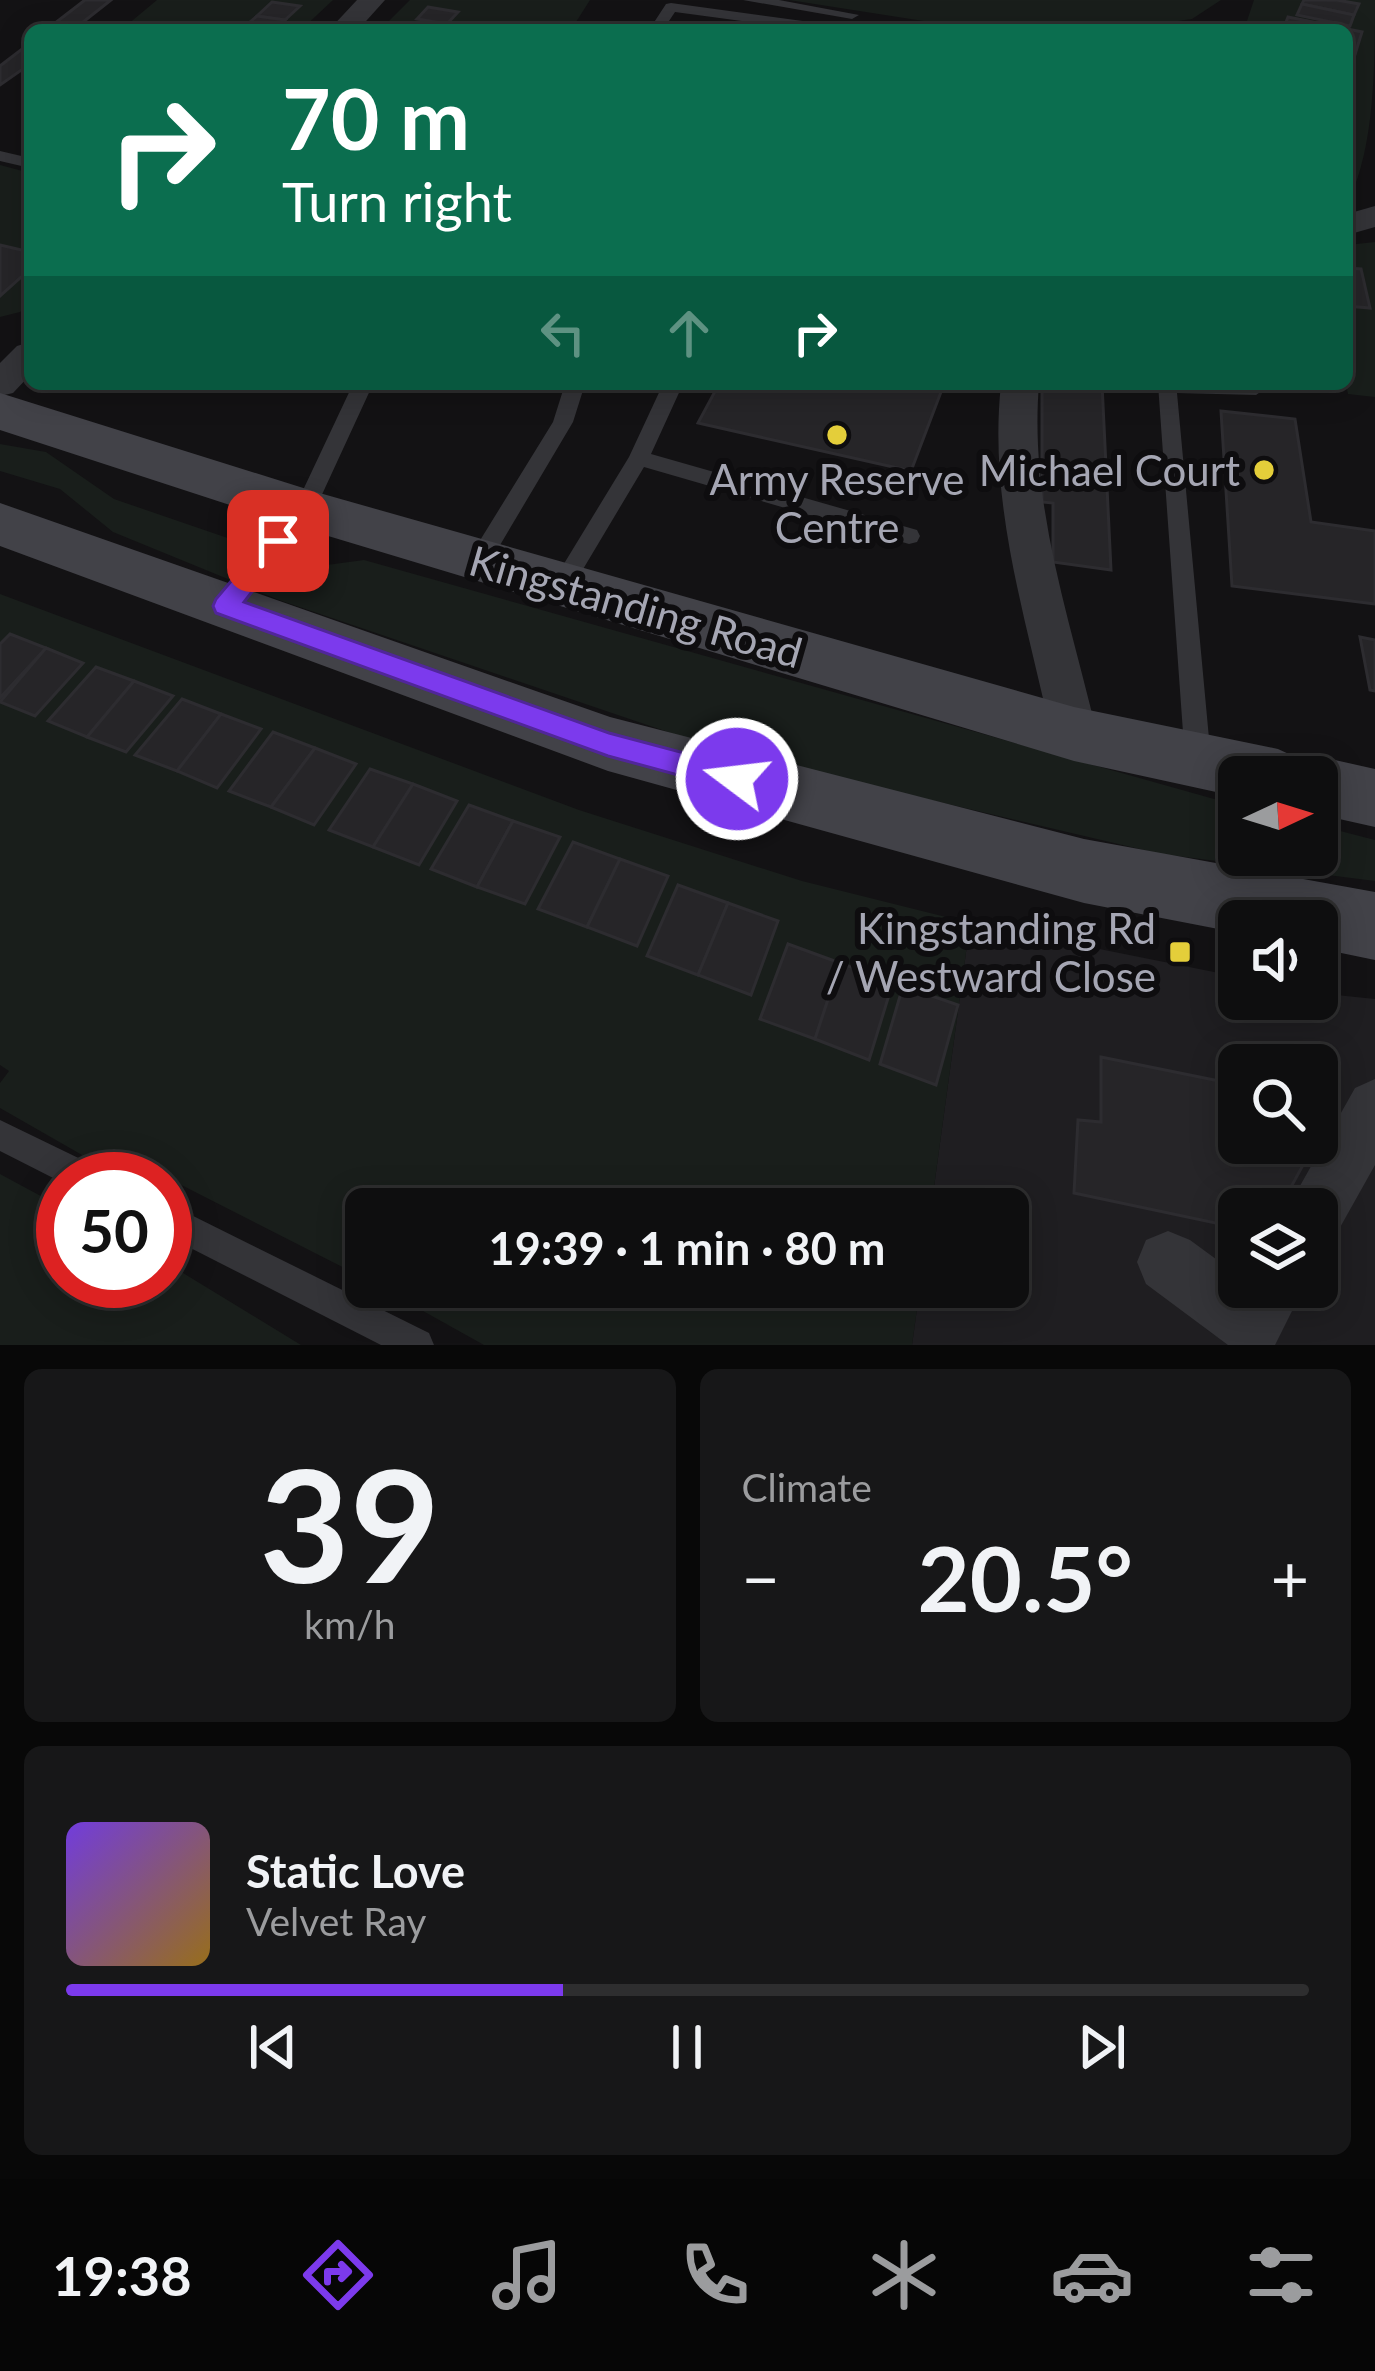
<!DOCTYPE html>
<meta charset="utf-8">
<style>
body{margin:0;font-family:Lato,sans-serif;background:#171718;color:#f1f3f6;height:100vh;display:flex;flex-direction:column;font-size:45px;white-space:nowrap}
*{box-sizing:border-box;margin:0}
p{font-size:39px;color:#9b9c9e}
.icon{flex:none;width:66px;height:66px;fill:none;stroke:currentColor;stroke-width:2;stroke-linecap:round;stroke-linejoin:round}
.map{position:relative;height:1345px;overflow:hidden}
.drawer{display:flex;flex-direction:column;gap:24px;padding:24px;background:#080808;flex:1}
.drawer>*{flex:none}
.banner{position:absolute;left:24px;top:24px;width:1329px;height:366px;border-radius:18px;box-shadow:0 6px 30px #0003,0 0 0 3px #2e2e2f;background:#0b6e4f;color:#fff;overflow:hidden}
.needle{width:78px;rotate:86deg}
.buttons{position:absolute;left:1218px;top:756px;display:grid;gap:24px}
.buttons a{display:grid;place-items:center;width:120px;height:120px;border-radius:18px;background:#0e0e0f;box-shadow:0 6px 30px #0003,0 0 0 3px #2e2e2f;font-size:60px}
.speed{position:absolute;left:36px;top:1152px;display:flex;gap:24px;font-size:60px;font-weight:700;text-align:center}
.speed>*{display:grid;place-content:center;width:156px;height:156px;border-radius:50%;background:#0e0e0f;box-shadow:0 6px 30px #0003,0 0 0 3px #2e2e2f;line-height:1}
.speed .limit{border:18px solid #d22;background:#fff;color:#111}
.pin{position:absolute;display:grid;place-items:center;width:102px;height:102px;color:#fff;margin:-51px;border-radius:24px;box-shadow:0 6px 18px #0006}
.me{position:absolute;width:132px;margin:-66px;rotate:285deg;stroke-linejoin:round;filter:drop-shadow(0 0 9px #0008)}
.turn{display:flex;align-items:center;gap:42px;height:252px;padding:0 60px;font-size:54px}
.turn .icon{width:156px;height:156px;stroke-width:2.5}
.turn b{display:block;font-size:84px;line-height:102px}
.lanes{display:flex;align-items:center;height:114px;padding:0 60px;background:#0003;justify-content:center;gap:60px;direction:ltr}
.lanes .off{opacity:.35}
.big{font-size:90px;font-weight:700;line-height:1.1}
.drawer .widget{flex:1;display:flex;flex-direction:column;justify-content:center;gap:18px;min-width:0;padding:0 42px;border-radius:18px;background:#171718}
.drawer .dial{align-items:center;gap:0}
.dial b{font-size:156px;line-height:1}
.song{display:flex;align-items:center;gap:36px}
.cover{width:144px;height:144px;border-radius:18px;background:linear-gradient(135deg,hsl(260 70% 55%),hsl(40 70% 35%))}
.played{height:12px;border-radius:6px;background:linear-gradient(90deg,#7c3aed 40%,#2e2e2f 40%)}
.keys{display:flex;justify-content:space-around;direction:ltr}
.heat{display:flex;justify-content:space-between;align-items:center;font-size:66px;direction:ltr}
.drawer .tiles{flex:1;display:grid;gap:24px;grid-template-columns:1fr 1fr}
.widget:last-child{grid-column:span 2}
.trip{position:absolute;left:345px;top:1188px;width:684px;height:120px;border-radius:18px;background:#0e0e0f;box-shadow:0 6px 30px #0003,0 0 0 3px #2e2e2f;font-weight:700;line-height:120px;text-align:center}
.menu{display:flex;height:192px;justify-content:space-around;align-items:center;background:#060606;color:#9b9c9e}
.menu .icon{width:84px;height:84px}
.menu .on{color:#7c3aed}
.menu b{font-size:54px;color:#f1f3f6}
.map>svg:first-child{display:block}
.built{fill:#1f1e21;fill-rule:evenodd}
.green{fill:#191e1b}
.building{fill:#262528;stroke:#2d2c30;stroke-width:3}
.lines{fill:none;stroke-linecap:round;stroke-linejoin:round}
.lane{fill:#343438;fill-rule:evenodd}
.street{fill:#343438;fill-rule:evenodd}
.secondary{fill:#424248;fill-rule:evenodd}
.route{fill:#7c3aed;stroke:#51269a;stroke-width:3}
.poi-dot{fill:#e4ce3a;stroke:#0e0d0f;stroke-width:4.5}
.labels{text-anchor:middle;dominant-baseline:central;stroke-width:12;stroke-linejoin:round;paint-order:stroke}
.poi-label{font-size:42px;fill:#a5a6b3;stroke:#0e0d0f;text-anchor:end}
.street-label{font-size:42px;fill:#a5a6b3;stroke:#0e0d0f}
</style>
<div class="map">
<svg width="1375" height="1345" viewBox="0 0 1375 1345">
<rect width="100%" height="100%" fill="#131214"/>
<path class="built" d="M 970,923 L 1239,977 L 1239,999 L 1317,999 L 1317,993 L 1375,999 L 1375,1345 L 912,1345 L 920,1287 L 1008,1287 L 1008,1209 L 931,1209 ZM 1239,1065 L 1317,1065 L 1317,1143 L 1239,1143 ZM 1239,1209 L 1317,1209 L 1317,1287 L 1239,1287 Z"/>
<g class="green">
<path d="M 157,0 L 333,0 L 301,30 L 121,30 Z"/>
<path d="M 410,0 L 590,0 L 571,30 L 380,30 Z"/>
<path d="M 789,0 L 1221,0 L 1192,19 L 1117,30 L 981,30 Z"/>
<path d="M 1254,0 L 1375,0 C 1375,62 1375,149 1348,201 L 1347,30 L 1244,30 Z"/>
<path d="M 0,165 L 30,173 L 30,302 L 20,312 L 0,317 Z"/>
<path d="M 1375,242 L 1375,397 L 1348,394 L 1346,384 L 1347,245 Z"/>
<path d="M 0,444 L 46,452 L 114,499 L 312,567 L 364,560 L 1239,806 L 1239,855 L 1317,855 L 1317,825 L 1375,840 L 1375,881 L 1161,854 L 727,752 L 279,600 L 113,532 L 60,489 L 0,471 Z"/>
<path d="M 0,594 L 579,810 L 802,881 L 970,923 L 931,1209 L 366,1209 L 366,1279 L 148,1168 L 139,1179 L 124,1179 L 0,1108 L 0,1083 L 9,1071 L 0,1065 Z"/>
<path d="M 0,1174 L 63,1208 L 63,1281 L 165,1281 L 165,1262 L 301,1345 L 0,1345 Z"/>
<path d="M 380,1287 L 920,1287 L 912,1345 L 484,1345 Z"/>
</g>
<g class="building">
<path d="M 85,0 L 111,0 L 73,30 L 46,30 Z"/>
<path d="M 1304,0 L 1337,0 L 1359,4 L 1354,15 L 1302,4 Z"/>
<path d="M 272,2 L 300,6 L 285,20 L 257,16 Z"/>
<path d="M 1302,4 L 1354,15 L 1350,26 L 1297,15 Z"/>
<path d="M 428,7 L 458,12 L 447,24 L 417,19 Z"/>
<path d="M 257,16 L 285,20 L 274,30 L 243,28 Z"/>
<path d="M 1288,17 L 1362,32 L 1353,61 L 1347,59 L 1347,30 L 1283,30 Z"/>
<path d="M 30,43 L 30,64 L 0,85 L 0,66 Z"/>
<path d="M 0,245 L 30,252 L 30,269 L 0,296 Z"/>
<path d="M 1347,268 L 1361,269 L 1370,308 L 1347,306 Z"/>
<path d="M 719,384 L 944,384 L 911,471 L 698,423 Z"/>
<path d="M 1042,384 L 1102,384 L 1111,570 L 1053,562 L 1053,503 L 1042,502 Z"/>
<path d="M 1221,411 L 1295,419 L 1311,522 L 1375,531 L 1375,604 L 1232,586 Z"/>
<path d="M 10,634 L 46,648 L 0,698 L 0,644 Z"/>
<path d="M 1360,637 L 1375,640 L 1375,691 L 1370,690 Z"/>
<path d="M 46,648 L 83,663 L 35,716 L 0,702 Z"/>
<path d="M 96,667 L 134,681 L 87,737 L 48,721 Z"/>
<path d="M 134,681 L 173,696 L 126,752 L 87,737 Z"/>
<path d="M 182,699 L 221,714 L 177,771 L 135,755 Z"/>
<path d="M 221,714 L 261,729 L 217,788 L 177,771 Z"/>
<path d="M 273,732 L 315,748 L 271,807 L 229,791 Z"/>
<path d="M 315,748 L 356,764 L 314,825 L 271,807 Z"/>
<path d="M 370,769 L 413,784 L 373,847 L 329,830 Z"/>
<path d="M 413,784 L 457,801 L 419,865 L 373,847 Z"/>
<path d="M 469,805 L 513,821 L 477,887 L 431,869 Z"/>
<path d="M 513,821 L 560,837 L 525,904 L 477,887 Z"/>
<path d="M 573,842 L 620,859 L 587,927 L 538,909 Z"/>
<path d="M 620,859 L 668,876 L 637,946 L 587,927 Z"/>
<path d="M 678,885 L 728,903 L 698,975 L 647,956 Z"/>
<path d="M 728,903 L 778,921 L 751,995 L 698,975 Z"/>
<path d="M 788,944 L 840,963 L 815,1039 L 760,1019 Z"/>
<path d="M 840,963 L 893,982 L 869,1060 L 815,1039 Z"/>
<path d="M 903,986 L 958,1005 L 936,1085 L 880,1064 Z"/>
<path d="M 1101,1057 L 1239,1085 L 1239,1143 L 1315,1143 L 1279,1209 L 1239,1209 L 1239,1228 L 1074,1193 L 1078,1120 L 1101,1122 Z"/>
<path d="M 1317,1101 L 1336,1105 L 1317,1140 Z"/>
</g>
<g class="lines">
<g class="lane">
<path d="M 743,0 L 779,0 L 859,15 L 852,19 Z"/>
<path d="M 671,3 L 840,26 L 847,30 L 808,30 L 675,12 L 663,30 L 649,30 L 666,4 Z"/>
<path d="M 0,151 L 30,158 L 30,168 L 0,161 Z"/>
<path d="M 353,384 L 373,384 L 313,514 L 234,612 L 218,612 L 214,606 L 218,600 L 296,505 Z"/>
<path d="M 565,384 L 585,384 L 573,422 L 487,567 L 471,567 L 468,561 L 471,555 L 553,422 Z"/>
<path d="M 663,384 L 683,384 L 651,454 L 917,530 L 920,536 L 917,542 L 909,544 L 644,467 L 570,591 L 554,591 L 551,585 L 629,457 Z"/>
<path d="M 1158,384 L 1263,384 L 1266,388 L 1256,395 L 1177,393 L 1211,760 L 1207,768 L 1198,771 L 1189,768 L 1185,760 Z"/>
<path d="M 0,1120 L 99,1168 L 104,1179 L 63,1179 L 63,1183 L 0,1151 Z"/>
<path d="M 165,1202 L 429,1333 L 434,1345 L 381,1345 L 165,1235 Z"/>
</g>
<g class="street">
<path d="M 357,0 L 385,0 L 358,30 L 329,30 Z"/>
<path d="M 1375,206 L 1375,227 L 1347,235 L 1347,214 Z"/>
<path d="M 30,342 L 30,375 L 13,393 L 0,396 L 0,363 L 17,346 Z"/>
<path d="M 1001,384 L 1039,384 C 1029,505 1070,618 1097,734 L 1091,748 L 1074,753 L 1057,748 L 1051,734 C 1026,617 988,504 1001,384 Z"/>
<path d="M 1375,1079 L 1375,1165 L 1338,1231 L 1317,1240 L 1317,1209 L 1287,1209 L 1355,1088 Z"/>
<path d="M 1168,1231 L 1190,1240 L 1239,1276 L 1239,1287 L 1304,1287 L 1275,1345 L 1228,1345 L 1146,1284 L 1137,1262 L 1146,1240 Z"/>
</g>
<g class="secondary">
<path d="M 0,393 L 316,492 L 1074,707 L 1278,749 L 1304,761 L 1317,756 L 1375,769 L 1375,827 L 1317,814 L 1317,777 L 1239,777 L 1239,797 L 1074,761 L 285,523 L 0,430 Z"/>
<path d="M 0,503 L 610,717 L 1084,839 L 1375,892 L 1375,960 L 1317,948 L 1317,921 L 1239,921 L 1239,933 L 1084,903 L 608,771 L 0,546 Z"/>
</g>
</g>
<path class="route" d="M 278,532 L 291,541 L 244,602 L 609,733 L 748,770 L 752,779 L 748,788 L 737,791 L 608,756 L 216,613 L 213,606 L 216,599 L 270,535 Z"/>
<g class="poi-dot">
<circle cx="837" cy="435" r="12"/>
<circle cx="1264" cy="470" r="12"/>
<rect x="1168" y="940" width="24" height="24" rx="6"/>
</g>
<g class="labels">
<g class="poi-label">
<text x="1240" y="470">Michael Court</text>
<text x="837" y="479" text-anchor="middle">Army Reserve<tspan x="837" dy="48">Centre</tspan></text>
<text x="1156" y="928">Kingstanding Rd<tspan x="1156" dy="48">/ Westward Close</tspan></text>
</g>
<g class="street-label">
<text transform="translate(636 606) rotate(16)">Kingstanding Road</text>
</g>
</g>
</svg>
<div class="buttons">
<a><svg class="needle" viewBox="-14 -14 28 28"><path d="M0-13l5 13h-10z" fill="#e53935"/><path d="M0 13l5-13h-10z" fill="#9b9c9e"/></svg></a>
<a><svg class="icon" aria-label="sound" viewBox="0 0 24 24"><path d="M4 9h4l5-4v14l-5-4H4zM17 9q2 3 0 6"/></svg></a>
<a><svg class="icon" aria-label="search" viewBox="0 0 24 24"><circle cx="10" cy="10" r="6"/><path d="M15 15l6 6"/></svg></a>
<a><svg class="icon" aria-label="layers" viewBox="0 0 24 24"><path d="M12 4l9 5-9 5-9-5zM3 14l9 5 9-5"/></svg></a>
</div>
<div class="speed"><div class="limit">50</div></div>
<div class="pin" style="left:278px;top:541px;background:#d93025"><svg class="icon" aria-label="arrive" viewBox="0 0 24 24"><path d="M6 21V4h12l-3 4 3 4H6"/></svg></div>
<svg class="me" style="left:737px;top:779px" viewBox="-20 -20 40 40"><circle r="17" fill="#7c3aed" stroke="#fff" stroke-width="3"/><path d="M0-11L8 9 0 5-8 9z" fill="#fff"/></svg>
<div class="trip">19:39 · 1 min · 80 m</div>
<div class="banner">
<div class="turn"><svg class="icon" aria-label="right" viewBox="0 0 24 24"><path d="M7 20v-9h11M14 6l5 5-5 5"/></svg><div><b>70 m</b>Turn right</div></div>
<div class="lanes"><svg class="icon off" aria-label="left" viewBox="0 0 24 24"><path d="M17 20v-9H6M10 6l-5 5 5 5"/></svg><svg class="icon off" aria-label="ahead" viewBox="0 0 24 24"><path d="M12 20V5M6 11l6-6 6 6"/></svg><svg class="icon" aria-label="right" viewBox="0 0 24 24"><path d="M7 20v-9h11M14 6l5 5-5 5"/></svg></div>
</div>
</div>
<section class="drawer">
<div class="tiles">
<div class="widget dial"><b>39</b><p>km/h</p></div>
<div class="widget"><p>Climate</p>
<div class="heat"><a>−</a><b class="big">20.5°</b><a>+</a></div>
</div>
<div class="widget">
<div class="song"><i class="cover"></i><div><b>Static Love</b><p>Velvet Ray</p></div></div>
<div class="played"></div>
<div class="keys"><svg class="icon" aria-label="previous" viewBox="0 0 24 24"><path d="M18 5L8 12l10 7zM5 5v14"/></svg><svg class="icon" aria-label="pause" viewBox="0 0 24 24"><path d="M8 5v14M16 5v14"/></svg><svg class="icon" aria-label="next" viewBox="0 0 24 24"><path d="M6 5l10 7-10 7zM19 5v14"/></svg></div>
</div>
</div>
</section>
<nav class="menu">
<b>19:38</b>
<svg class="icon on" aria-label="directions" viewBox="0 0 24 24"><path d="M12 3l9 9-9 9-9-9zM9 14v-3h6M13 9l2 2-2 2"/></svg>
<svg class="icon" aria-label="music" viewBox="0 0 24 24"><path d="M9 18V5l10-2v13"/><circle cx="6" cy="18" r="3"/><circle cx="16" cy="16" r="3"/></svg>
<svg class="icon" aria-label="phone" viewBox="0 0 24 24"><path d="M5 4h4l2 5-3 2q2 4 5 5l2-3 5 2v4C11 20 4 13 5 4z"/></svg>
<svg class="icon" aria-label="climate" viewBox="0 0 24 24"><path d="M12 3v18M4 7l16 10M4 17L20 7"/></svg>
<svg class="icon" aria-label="car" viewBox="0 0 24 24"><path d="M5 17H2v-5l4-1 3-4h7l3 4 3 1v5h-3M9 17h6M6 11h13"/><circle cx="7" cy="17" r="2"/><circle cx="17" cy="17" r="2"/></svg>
<svg class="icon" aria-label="filters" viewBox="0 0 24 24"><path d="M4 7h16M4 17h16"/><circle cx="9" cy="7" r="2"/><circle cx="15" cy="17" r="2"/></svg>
</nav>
